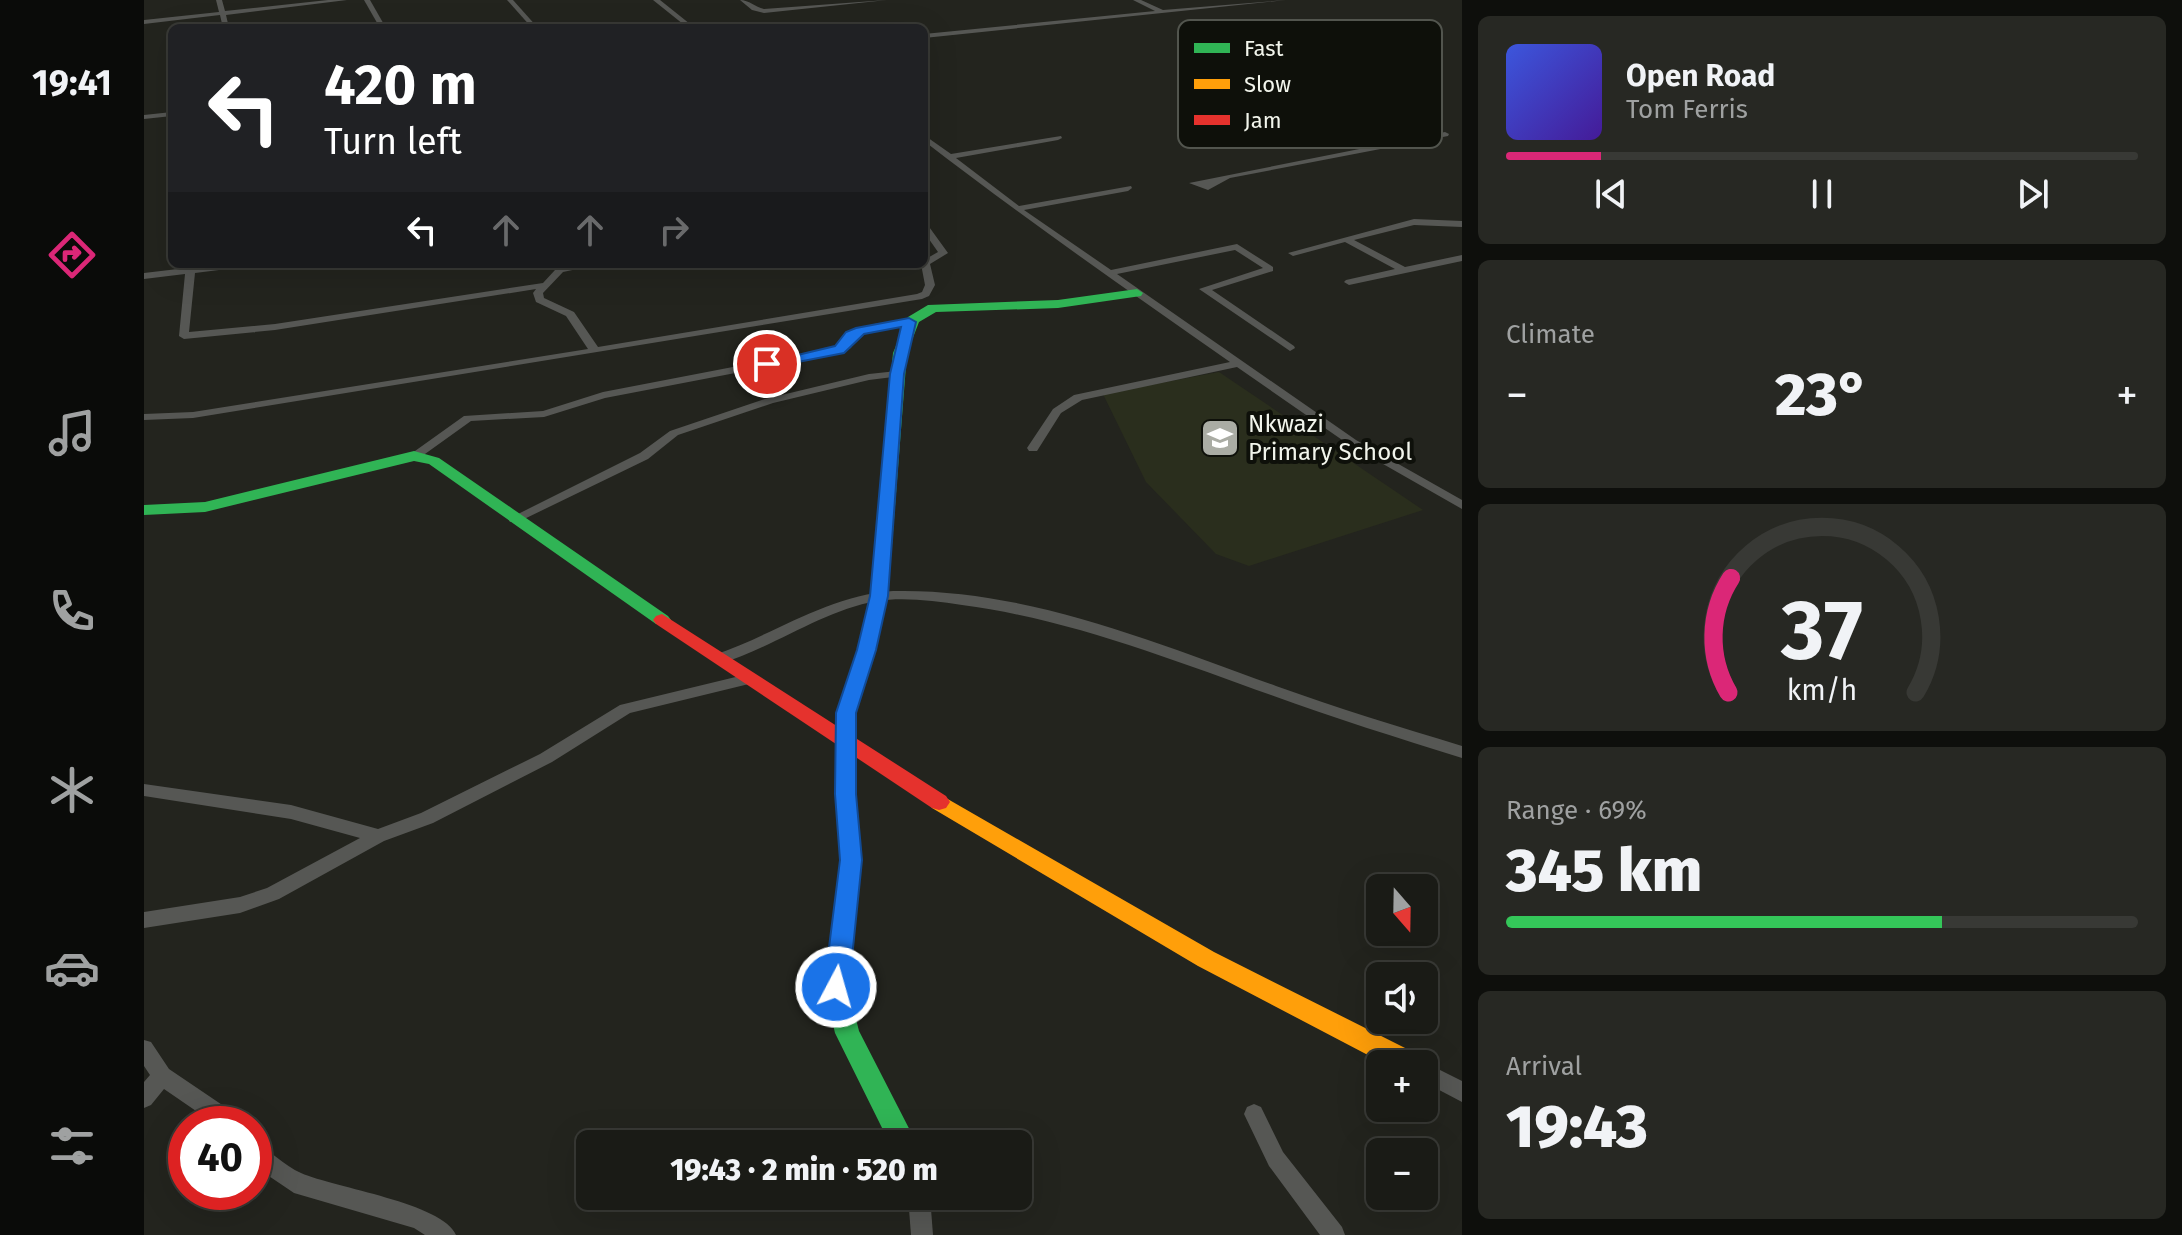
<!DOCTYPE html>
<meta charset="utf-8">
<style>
body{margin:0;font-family:"Fira Sans",sans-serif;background:#272823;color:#f1f3f6;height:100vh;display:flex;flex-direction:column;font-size:30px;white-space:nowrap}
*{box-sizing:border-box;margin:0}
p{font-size:26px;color:#9fa1a1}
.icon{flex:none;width:44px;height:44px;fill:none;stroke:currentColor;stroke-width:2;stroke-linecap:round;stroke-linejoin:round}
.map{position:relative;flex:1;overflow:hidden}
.sheet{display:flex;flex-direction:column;gap:16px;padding:16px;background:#0e0f0c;width:720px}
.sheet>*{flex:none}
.guide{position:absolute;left:24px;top:24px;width:760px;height:244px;border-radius:12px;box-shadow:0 8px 32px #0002,0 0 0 2px #383935;background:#202124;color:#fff;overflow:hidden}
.needle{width:52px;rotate:160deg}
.fabs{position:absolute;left:1222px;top:874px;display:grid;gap:16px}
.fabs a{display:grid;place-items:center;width:72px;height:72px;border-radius:12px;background:#1a1b16;box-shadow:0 8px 32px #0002,0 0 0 2px #383935;font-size:40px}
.speed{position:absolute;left:24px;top:1106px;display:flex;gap:16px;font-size:40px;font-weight:700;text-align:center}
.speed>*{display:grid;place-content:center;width:104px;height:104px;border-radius:50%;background:#1a1b16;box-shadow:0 8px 32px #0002,0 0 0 2px #383935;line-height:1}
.speed .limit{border:12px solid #d22;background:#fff;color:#111}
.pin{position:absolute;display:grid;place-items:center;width:68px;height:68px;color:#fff;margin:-34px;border:4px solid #fff;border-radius:50%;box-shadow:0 2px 8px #0007}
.me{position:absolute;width:88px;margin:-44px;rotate:6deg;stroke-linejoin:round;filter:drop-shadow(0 0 6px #0008)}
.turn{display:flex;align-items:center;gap:28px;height:168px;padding:0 24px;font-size:36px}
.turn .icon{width:104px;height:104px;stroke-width:2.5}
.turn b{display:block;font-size:56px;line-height:68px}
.lanes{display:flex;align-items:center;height:76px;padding:0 24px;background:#0003;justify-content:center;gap:40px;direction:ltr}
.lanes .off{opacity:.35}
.big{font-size:60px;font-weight:800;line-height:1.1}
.sheet .card{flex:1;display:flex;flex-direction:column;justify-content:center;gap:12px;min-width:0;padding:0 28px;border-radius:12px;background:#272823}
.sheet .dial{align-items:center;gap:0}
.dial svg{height:208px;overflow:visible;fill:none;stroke:#383935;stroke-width:7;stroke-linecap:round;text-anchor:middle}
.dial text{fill:#f1f3f6;stroke:none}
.song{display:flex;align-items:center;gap:24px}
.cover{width:96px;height:96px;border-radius:12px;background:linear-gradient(135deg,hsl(230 70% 55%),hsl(260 70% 35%))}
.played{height:8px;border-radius:4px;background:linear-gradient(90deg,#db2777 15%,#383935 15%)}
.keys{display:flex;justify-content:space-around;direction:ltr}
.heat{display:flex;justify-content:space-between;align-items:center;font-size:44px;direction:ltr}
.charge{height:12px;border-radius:6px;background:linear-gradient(90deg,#34c759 69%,#383935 0)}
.trip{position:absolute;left:432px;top:1130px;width:456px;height:80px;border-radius:12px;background:#1a1b16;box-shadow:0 8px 32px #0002,0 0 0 2px #383935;font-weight:800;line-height:80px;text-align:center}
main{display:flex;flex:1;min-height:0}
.menu{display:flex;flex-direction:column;width:144px;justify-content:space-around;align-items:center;background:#0a0b09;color:#9fa1a1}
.menu .icon{width:56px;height:56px}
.menu .selected{color:#db2777}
.menu b{font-size:36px;color:#f1f3f6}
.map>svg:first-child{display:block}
.built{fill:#2a2e1d}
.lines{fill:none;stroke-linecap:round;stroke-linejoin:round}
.street{fill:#565754;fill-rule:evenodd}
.fast{fill:#30b455;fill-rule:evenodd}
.slow{fill:#ff9f0a;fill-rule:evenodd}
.jam{fill:#e5322d;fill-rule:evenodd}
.route{fill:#1a73e8;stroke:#114b97;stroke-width:2}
.labels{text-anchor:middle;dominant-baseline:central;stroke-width:8;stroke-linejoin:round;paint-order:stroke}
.poi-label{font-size:24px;fill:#f2f5ec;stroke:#0e100a;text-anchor:start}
.key{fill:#0e100a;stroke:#52554e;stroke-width:2}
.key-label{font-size:22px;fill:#f2f5ec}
</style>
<main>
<nav class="menu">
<b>19:41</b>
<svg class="icon selected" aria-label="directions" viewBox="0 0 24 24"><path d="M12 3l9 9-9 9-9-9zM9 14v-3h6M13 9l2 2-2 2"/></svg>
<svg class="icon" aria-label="music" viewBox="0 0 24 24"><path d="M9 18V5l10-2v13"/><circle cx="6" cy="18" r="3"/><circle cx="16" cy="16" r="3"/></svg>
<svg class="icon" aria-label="phone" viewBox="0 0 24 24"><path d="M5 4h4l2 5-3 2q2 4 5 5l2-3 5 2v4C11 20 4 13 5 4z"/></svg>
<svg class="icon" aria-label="climate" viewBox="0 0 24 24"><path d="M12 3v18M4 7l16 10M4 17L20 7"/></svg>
<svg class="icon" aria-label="car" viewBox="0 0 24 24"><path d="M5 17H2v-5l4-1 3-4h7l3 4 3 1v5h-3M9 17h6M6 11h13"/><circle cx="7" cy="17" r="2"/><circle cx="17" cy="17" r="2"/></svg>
<svg class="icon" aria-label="filters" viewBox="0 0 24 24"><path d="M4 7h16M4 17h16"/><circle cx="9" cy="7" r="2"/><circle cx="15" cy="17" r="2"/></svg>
</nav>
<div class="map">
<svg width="1318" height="1235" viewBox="0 0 1318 1235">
<rect width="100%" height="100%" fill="#23241e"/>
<path class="built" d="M 1075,372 L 1279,510 L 1105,566 L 1072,554 L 1002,482 L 959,394 Z"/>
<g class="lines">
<g class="street">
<path d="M 72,0 L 78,0 L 81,11 L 184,0 L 203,0 L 82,15 L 85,28 L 79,28 L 76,15 L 0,24 L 0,20 L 75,12 Z"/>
<path d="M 220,0 L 226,0 L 242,28 L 236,28 Z"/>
<path d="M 363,0 L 369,0 L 394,28 L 388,28 Z"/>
<path d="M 509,0 L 516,0 L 551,28 L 544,28 Z"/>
<path d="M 596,0 C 605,0 611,7 620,9 L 743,0 L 620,13 L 608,10 Z"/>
<path d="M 989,0 L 997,0 L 1019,10 L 1142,0 L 780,38 L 780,34 L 1011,11 Z"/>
<path d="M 28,112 L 28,116 L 0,119 L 0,115 Z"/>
<path d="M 1301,132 L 1305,134 L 1304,136 L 1086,178 L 1064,190 L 1045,183 Z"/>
<path d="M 780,135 L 807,154 L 917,136 L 918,138 L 914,140 L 812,158 L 875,206 L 987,186 L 988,188 L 984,191 L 880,210 L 967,270 L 1093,244 L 1129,267 L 1129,271 L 1068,290 L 1150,346 L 1151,348 L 1146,351 L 1055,289 L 1119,268 L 1091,250 L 973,274 L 1212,440 L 1318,500 L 1318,509 L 1204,444 L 1093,367 L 938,400 L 917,413 L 893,451 L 885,451 L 883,448 L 909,409 L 930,395 L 1086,362 C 983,290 877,216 780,141 Z"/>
<path d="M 1270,219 L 1318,221 L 1318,227 L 1270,225 L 1210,240 L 1261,267 L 1318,255 L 1318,261 L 1205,285 L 1200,282 L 1202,280 L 1251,269 L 1201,242 L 1149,256 L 1144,253 Z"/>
<path d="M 780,223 L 783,224 L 804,253 L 786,264 L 791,285 L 785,296 L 778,299 L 49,418 L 0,420 L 0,414 L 49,412 L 444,349 L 422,316 L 392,302 L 389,293 L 392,289 L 131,330 L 40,339 L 35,336 L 41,274 L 0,279 L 0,273 L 76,264 L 104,264 L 99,267 L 51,273 L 45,332 L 131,324 L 399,283 L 411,270 L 409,264 L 419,264 L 420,267 L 457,264 L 419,272 L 399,293 L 400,298 L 430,312 L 454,347 L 773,294 L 778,292 L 781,285 L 777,264 L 780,264 L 780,260 L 794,252 L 780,232 Z"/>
<path d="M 765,319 L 769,320 L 769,324 L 732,330 L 711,337 L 707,348 L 695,353 L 461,398 L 400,417 L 327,421 L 274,459 L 270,460 L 264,456 L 320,416 L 399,411 L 459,392 L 692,347 L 698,344 L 703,333 L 730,324 Z"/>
<path d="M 753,371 L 757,372 L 757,376 L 725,380 L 629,403 L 534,435 L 504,459 L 374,522 L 366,522 L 364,519 L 496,453 L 526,431 L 621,399 L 725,374 Z"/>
<path d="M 749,591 C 881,588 1010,642 1132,686 C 1193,708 1256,727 1318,746 L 1318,758 C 1254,738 1190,718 1127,695 C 1026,659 925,619 818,605 C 790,601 761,597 733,601 C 677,611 629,648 575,664 L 568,659 L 570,655 C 630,635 684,595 749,591 Z"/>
<path d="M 604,674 L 609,675 L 611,679 L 609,683 L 486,713 L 408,762 L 289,823 L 240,841 L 135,899 L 96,913 L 0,928 L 0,912 L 96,897 L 123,888 L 216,838 L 147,819 L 0,796 L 0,784 L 147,805 L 234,829 L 277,813 L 396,754 L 476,705 Z"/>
<path d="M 0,1040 L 7,1042 L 25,1069 L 96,1117 L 99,1124 L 71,1124 L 20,1089 L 7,1105 L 0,1108 L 0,1082 L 6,1075 L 0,1066 Z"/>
<path d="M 1280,1062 L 1318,1081 L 1318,1102 L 1280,1082 L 1280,1064 L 1274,1064 Z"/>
<path d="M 1110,1104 L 1117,1107 L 1139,1152 L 1198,1227 L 1201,1235 L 1176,1235 L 1125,1166 L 1100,1114 L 1103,1107 Z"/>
<path d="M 110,1143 C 127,1150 140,1166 157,1173 C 191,1188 299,1203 312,1235 L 281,1235 L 270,1228 L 150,1193 L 110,1166 Z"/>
<path d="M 764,1196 L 786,1196 L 789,1235 L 767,1235 Z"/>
</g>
<g class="fast">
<path d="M 993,289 L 999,293 L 997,296 L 914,308 L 792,312 L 775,322 L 763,353 L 744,596 L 732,650 L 712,713 L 711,794 L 718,860 L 704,987 L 715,1031 L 773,1144 L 746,1144 L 691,1033 L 680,987 L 696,860 L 691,794 L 692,713 L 714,650 L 726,596 L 749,353 L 764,317 L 784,305 L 914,300 Z"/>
<path d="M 270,451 L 295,458 L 524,616 L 527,620 L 524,624 L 512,624 L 285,464 L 270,461 L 61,512 L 0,515 L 0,505 L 61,502 Z"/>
</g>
<path class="slow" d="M 795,794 L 1070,952 L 1275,1055 L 1279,1064 L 1241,1064 L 1054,966 L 788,808 L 784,802 L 788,796 Z"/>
<path class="jam" d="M 518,614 L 802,796 L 806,802 L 802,808 L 795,810 L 788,808 L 512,624 L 509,620 L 512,616 Z"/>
</g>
<path class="route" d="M 765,318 L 772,322 L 760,374 L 744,596 L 732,650 L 712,713 L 712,794 L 718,860 L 705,987 L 701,995 L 692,998 L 684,995 L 680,987 L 696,860 L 691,794 L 692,713 L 713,650 L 726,596 L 746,374 L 757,327 L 720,334 L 700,353 L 623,368 L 616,364 L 691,346 L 702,332 L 712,328 Z"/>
<defs>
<symbol id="school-square" viewBox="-11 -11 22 22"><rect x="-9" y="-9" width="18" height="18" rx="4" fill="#aaaca4" stroke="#0e100a"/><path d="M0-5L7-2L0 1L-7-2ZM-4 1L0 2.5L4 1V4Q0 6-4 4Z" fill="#fff"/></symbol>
</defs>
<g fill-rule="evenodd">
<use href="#school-square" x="1054" y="416" width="44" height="44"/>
</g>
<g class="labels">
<g class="poi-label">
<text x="1104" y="424">Nkwazi<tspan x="1104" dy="28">Primary School</tspan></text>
</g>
</g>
<rect x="1034" y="20" width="264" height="128" rx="12" class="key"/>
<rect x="1050" y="43" width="36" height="10" fill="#30b455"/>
<rect x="1050" y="79" width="36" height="10" fill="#ff9f0a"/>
<rect x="1050" y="115" width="36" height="10" fill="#e5322d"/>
<g class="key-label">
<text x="1100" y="56">Fast</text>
<text x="1100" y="92">Slow</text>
<text x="1100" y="128">Jam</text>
</g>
</svg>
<div class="fabs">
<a><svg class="needle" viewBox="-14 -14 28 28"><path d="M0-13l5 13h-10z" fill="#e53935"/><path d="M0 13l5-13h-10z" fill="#9fa1a1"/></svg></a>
<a><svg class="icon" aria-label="sound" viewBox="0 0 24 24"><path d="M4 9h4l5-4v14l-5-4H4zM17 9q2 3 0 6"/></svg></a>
<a>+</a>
<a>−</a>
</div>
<div class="speed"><div class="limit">40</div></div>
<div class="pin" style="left:623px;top:364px;background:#d93025"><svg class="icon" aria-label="arrive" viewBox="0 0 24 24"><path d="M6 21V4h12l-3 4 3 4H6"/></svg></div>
<svg class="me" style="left:692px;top:987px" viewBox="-20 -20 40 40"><circle r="17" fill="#1a73e8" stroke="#fff" stroke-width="3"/><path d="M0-11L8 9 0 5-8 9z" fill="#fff"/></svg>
<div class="trip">19:43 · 2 min · 520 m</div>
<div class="guide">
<div class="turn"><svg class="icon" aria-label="left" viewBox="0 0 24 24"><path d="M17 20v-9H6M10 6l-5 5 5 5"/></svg><div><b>420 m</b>Turn left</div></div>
<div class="lanes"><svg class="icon" aria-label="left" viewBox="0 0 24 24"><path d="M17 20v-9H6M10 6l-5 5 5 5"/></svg><svg class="icon off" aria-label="ahead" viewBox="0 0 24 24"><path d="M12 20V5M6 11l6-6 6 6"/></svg><svg class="icon off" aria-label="ahead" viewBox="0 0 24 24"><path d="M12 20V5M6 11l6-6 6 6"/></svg><svg class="icon off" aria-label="right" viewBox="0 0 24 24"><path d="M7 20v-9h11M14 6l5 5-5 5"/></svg></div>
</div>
</div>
<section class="sheet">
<div class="card">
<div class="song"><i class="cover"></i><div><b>Open Road</b><p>Tom Ferris</p></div></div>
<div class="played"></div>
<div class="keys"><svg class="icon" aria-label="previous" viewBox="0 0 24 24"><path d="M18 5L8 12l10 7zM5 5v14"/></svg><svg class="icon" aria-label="pause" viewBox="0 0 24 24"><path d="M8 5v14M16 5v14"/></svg><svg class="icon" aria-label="next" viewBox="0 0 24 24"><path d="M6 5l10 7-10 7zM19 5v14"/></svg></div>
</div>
<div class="card"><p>Climate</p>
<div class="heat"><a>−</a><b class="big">23°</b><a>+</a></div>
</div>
<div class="card dial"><svg viewBox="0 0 100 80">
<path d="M14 69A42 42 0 1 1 86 69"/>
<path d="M14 69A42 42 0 0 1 15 25" stroke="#db2777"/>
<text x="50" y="56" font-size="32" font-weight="700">37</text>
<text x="50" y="72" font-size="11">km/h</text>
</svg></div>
<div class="card"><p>Range · 69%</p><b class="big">345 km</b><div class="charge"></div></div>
<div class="card"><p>Arrival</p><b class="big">19:43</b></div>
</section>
</main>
